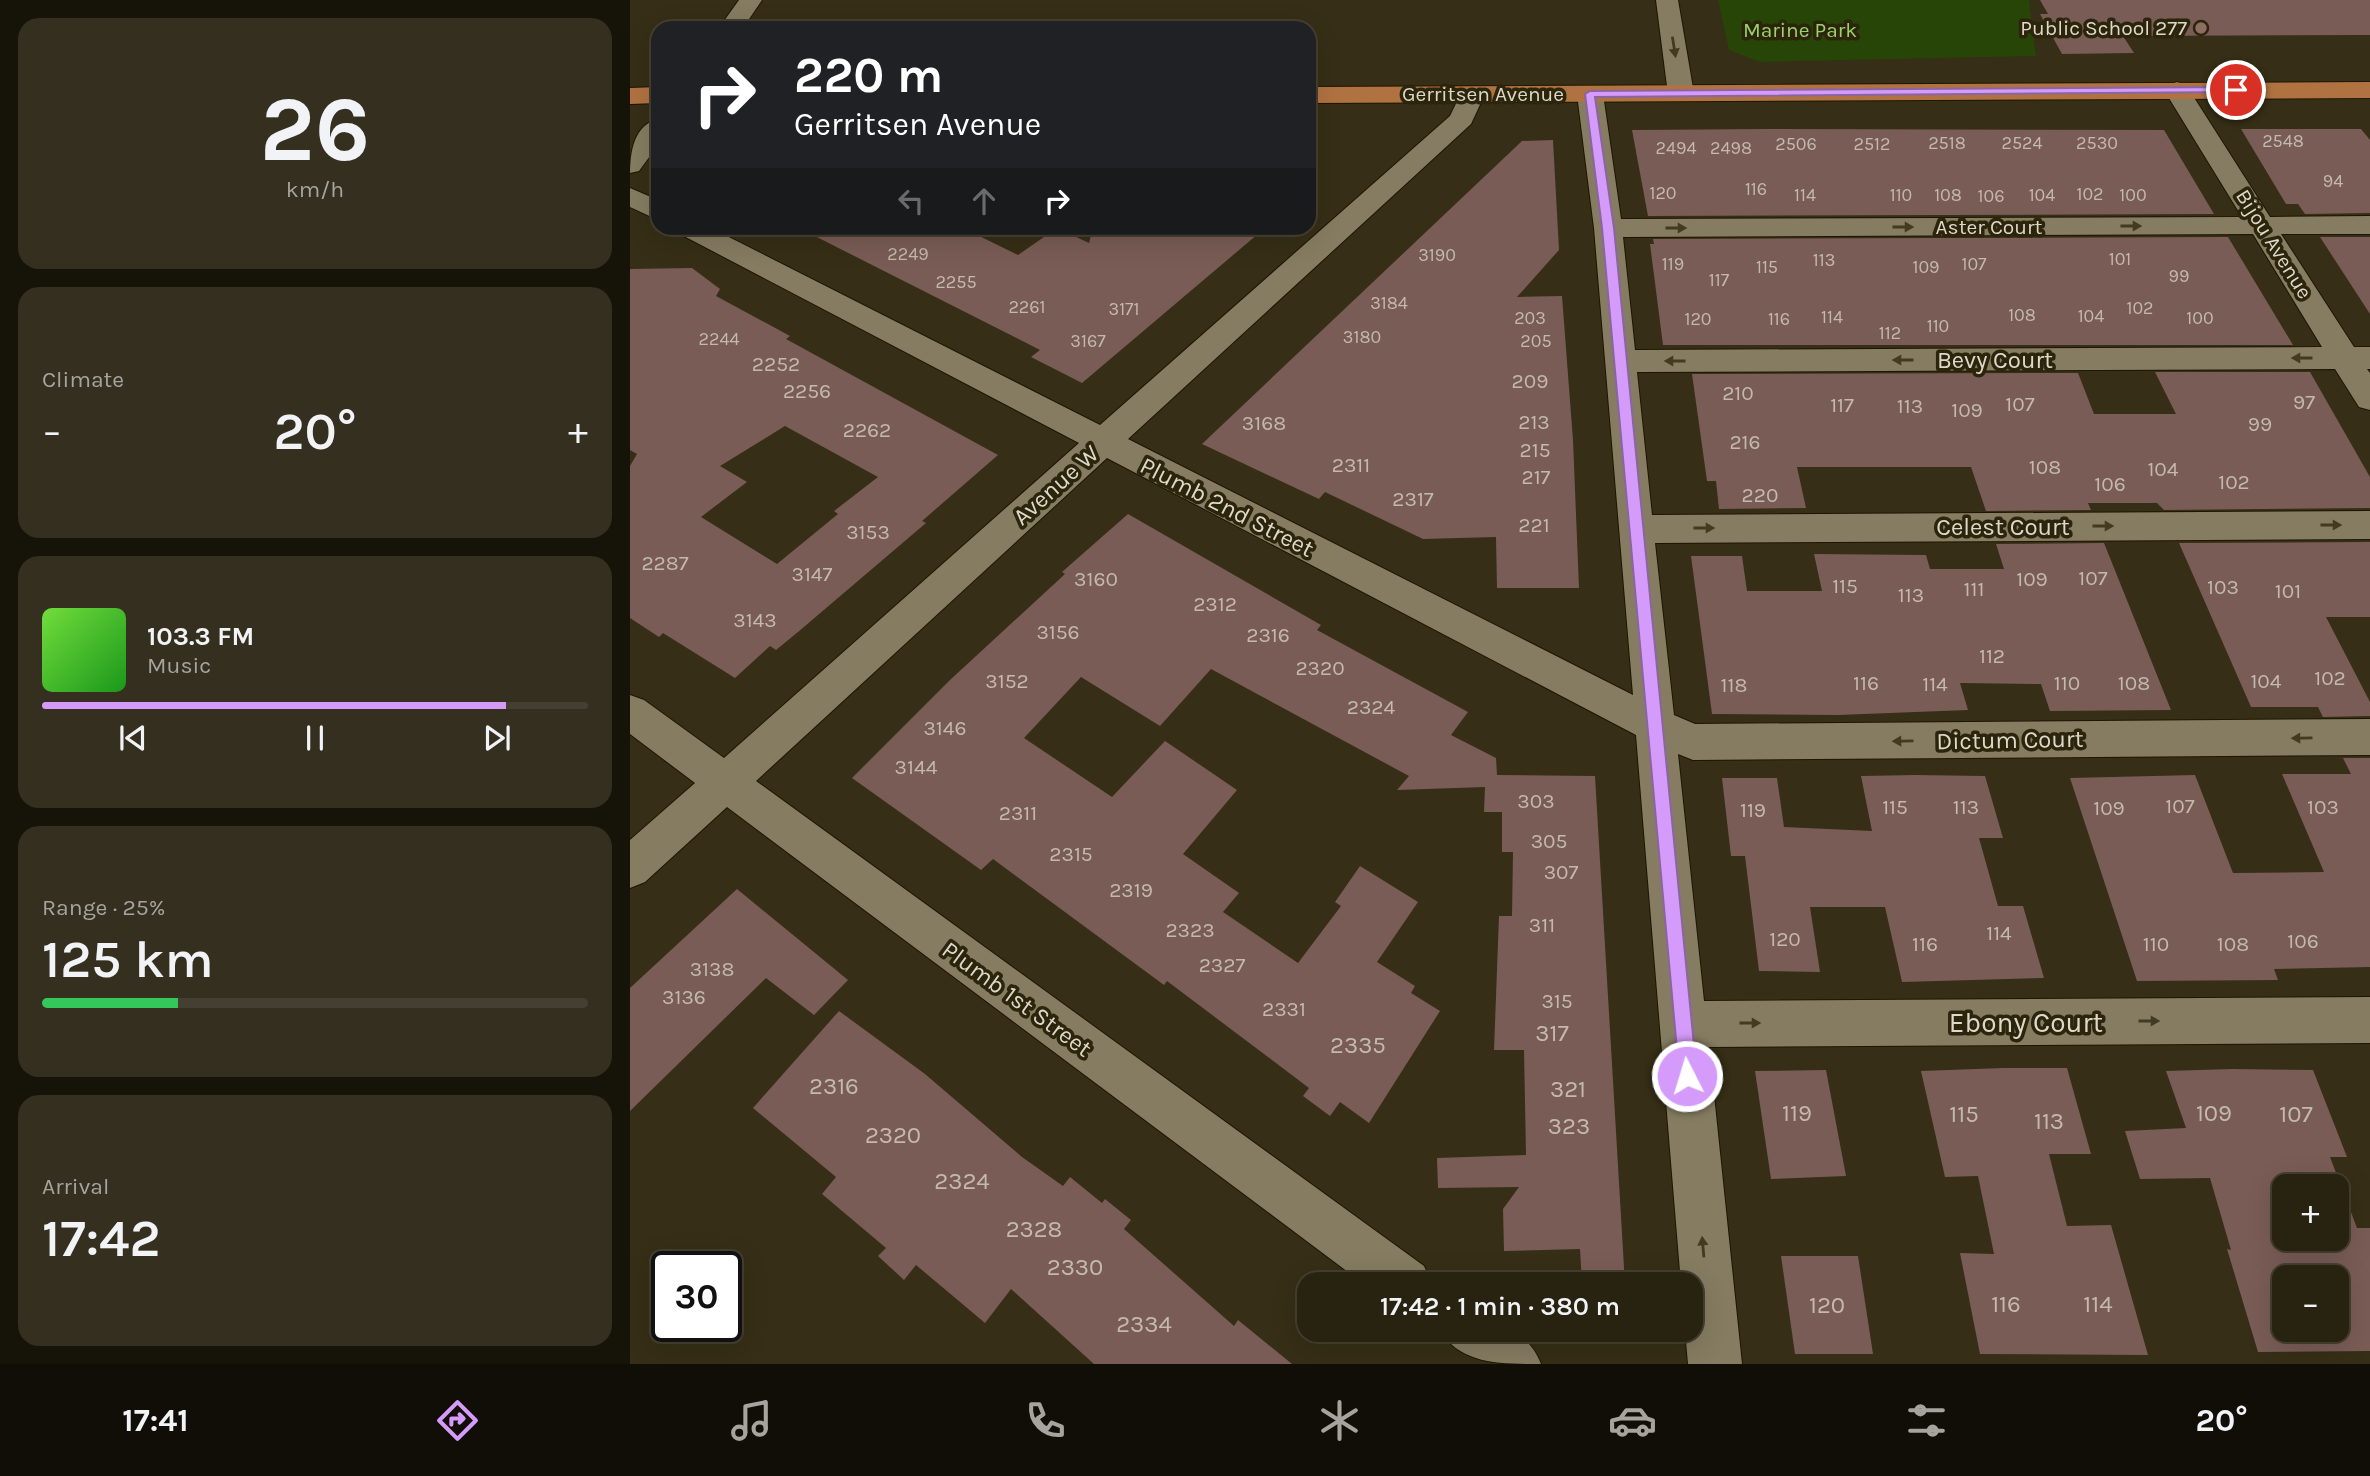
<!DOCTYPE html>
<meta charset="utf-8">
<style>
body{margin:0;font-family:Karla,sans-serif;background:#342f1e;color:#f1f3f6;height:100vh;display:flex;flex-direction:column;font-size:26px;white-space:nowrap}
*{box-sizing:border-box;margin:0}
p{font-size:23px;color:#a5a49f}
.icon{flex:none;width:38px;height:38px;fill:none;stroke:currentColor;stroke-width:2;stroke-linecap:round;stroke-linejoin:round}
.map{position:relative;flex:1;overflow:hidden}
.side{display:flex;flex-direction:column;gap:18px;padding:18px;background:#161309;width:630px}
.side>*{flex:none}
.hud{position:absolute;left:21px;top:21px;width:665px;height:214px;border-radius:21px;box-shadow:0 7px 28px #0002,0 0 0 2px #443f30;background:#202124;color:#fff;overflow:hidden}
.fabs{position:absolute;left:1642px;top:1174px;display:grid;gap:14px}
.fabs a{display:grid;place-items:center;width:77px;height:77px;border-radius:14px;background:#282210;box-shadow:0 7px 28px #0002,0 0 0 2px #443f30;font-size:35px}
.speed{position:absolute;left:21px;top:1251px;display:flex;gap:14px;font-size:35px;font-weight:700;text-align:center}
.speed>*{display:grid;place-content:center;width:91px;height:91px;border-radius:50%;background:#282210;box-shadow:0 7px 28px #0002,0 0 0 2px #443f30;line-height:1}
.speed .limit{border:4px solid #111;border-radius:10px;background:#fff;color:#111}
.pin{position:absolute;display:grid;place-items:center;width:60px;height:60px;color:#fff;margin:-30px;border:4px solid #fff;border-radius:50%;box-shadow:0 2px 7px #0007}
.me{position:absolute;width:77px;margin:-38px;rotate:355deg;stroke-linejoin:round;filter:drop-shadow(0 0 5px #0008)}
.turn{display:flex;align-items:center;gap:24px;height:147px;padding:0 28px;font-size:32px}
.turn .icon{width:91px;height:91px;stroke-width:2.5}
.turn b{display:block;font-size:49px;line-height:60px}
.lanes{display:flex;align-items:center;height:66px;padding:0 28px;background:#0003;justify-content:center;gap:35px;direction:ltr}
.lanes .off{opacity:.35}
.big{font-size:52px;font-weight:600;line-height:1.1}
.side .card{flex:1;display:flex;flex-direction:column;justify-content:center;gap:10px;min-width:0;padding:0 24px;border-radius:21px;background:#342f1e}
.side .dial{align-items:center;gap:0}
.dial b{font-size:91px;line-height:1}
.song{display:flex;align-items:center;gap:21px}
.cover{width:84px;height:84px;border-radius:10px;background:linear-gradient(135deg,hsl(100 70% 55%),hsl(120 70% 35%))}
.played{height:7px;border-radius:4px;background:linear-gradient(90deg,#d59bfa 85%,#443f30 85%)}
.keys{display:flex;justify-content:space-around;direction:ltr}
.heat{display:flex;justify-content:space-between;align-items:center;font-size:38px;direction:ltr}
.charge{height:10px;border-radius:5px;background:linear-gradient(90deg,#34c759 25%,#443f30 0)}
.trip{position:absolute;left:667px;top:1272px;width:406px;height:70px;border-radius:21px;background:#282210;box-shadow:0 7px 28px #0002,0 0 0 2px #443f30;font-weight:600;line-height:70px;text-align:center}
.tab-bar{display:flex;height:112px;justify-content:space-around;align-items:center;background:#100e06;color:#a5a49f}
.tab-bar .icon{width:49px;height:49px}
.tab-bar .current{color:#d59bfa}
.tab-bar b{font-size:32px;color:#f1f3f6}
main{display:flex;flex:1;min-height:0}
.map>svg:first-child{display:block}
.green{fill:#264507}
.building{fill:#795c55;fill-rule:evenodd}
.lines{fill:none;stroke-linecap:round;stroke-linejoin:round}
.minor-casing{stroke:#1e1601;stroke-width:2}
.major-casing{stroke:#1e1601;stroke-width:2}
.minor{fill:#857c61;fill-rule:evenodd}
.major{fill:#b17241;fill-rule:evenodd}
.oneway{fill:#423b21}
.route{fill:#d59bfa;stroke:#8a65a2;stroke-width:2}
.education-dot{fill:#8d6e63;stroke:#2c250c;stroke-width:2.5}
.labels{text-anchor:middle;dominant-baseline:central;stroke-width:7;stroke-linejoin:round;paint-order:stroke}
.far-number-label{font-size:18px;fill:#c4b9ad}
.far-poi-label{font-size:21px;fill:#ddd8ca;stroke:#2c250c;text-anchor:end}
.far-park-label{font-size:21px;fill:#98d46c;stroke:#2c250c}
.far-street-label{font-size:21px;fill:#ddd8ca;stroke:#2c250c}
.number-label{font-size:21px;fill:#c4b9ad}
.street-label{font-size:24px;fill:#ddd8ca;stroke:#2c250c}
.near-number-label{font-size:24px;fill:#c4b9ad}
.near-street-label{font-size:28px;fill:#ddd8ca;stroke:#2c250c}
</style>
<main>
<section class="side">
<div class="card dial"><b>26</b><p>km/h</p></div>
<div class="card"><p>Climate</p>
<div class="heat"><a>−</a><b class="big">20°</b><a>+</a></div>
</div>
<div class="card">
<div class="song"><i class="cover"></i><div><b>103.3 FM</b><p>Music</p></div></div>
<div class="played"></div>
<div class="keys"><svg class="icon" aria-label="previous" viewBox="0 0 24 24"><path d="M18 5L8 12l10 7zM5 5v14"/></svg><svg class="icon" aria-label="pause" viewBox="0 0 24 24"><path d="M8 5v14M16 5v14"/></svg><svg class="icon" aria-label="next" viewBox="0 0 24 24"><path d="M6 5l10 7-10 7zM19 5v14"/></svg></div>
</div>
<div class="card"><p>Range · 25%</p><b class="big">125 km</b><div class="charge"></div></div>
<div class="card"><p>Arrival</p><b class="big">17:42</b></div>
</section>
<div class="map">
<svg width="1740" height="1364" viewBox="0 0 1740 1364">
<rect width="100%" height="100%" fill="#362e16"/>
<path class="green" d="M 1088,0 L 1399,0 L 1406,56 L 1130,62 L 1099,50 Z"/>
<g class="building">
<path d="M 1410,0 L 1740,0 L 1740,35 L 1493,36 L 1504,53 L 1432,54 L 1410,14 L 1418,14 Z"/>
<path d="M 1137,129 L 1534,130 L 1584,214 L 1018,216 L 1002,130 Z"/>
<path d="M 1611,129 L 1731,129 L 1740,140 L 1740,213 L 1675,214 L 1668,204 L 1656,204 Z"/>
<path d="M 923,140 L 929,250 L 887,297 L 932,296 L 943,440 L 949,588 L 867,588 L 866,537 L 793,539 L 695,492 L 689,499 L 572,444 L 892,141 Z"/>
<path d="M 169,228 L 333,228 L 388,255 L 427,228 L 459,243 L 463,228 L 635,228 L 452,383 L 401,357 L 410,350 Z"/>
<path d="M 1598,237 L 1663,345 L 1033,345 L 1020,244 L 1024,244 L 1023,239 Z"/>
<path d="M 1690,237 L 1740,237 L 1740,314 Z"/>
<path d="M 62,268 L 90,289 L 86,296 L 160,336 L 156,339 L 368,455 L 292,521 L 296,523 L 168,632 L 146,650 L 140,646 L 105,678 L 33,633 L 29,637 L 0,618 L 0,466 L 7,454 L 0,450 L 0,269 ZM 155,426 L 248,477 L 204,511 L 208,514 L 147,564 L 71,517 L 117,482 L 90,466 Z"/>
<path d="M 1525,372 L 1680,372 L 1740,477 L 1740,508 L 1534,510 L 1527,503 L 1458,503 L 1461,510 L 1356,511 L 1341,467 L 1167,467 L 1176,508 L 1089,509 L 1086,481 L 1077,481 L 1062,374 L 1448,373 L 1464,414 L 1546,414 Z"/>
<path d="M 498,514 L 691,625 L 687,630 L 838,712 L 821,735 L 866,758 L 867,775 L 965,776 L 995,1284 L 952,1284 L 950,1249 L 874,1251 L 873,1209 L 889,1187 L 808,1188 L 807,1158 L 896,1155 L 894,1050 L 864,1050 L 869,916 L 882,916 L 883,852 L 872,852 L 872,812 L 854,812 L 855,787 L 767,790 L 779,776 L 581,669 L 530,726 L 451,677 L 394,738 L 482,797 L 535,741 L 607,790 L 553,854 L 609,893 L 593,912 L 668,963 L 711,906 L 705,902 L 730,866 L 788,902 L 747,962 L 785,986 L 781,993 L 810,1011 L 739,1123 L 710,1102 L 700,1116 L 673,1096 L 679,1088 L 537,981 L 534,985 L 363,859 L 351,870 L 222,778 L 320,680 L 435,574 L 432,572 Z"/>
<path d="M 1740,542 L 1740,617 L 1696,617 L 1740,702 L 1740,716 L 1693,717 L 1688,707 L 1621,707 L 1549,543 Z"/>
<path d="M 1474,543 L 1541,710 L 1420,711 L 1411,684 L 1330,683 L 1338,710 L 1208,715 L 1082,714 L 1061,556 L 1112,556 L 1117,591 L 1192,591 L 1184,554 L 1296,555 L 1300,569 L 1374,569 L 1366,544 Z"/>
<path d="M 1713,758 L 1740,758 L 1740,967 L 1644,969 L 1648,980 L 1507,981 L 1440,778 L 1565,775 L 1603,873 L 1694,872 L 1652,774 L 1721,774 Z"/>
<path d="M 1285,775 L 1355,776 L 1373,838 L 1349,838 L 1368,906 L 1393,906 L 1414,978 L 1272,982 L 1255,907 L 1180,907 L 1190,972 L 1129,971 L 1115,856 L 1101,856 L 1092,778 L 1147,778 L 1154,827 L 1242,831 L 1231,776 Z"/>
<path d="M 107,889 L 218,980 L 184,1015 L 136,978 L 0,1111 L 0,988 Z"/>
<path d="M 209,1011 L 295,1074 L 392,1157 L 433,1186 L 440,1177 L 472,1203 L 475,1199 L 501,1220 L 494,1229 L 604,1326 L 608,1320 L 662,1364 L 464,1364 L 381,1289 L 355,1323 L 286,1265 L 274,1280 L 248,1256 L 256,1248 L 192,1194 L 206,1177 L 123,1108 Z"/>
<path d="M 1373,1068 L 1437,1068 L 1461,1154 L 1419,1154 L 1437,1226 L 1481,1225 L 1518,1355 L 1350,1354 L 1330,1253 L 1364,1254 L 1348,1176 L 1315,1177 L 1291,1071 Z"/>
<path d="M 1602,1069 L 1683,1070 L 1717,1157 L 1700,1157 L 1727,1228 L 1740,1228 L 1740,1351 L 1628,1352 L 1597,1249 L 1601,1250 L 1580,1178 L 1510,1179 L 1495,1131 L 1556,1128 L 1536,1071 ZM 1654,1186 L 1706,1186 L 1706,1239 L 1654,1239 ZM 1654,1278 L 1706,1278 L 1706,1330 L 1654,1330 Z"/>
<path d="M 1196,1070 L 1216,1176 L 1141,1179 L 1125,1071 Z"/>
<path d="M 1151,1256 L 1228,1256 L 1243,1354 L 1165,1354 Z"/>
</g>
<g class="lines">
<defs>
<g id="minor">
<path d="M 109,0 L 132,0 L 113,28 L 89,28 Z"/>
<path d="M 1026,0 L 1048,0 L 1064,94 L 1060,99 L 1042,99 L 1038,94 Z"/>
<path d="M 1547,82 L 1556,85 L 1640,217 L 1740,216 L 1740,234 L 1651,234 L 1724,347 L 1740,347 L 1740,369 L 1737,369 L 1740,373 L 1740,410 L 1729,407 L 1705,369 L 1007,372 L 1022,515 L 1740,511 L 1740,539 L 1025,543 L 1044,715 L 1065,724 L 1740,719 L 1740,755 L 1063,760 L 1048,754 L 1074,1001 L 1740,997 L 1740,1043 L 1079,1047 L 1112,1364 L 1058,1364 L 1055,1330 L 1060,1330 L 1060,1284 L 1051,1284 L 1006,735 L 477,458 L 126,781 L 794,1266 L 802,1284 L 734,1284 L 97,807 L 15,882 L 0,888 L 0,840 L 65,783 L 0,734 L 0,695 L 14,700 L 94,758 L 449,443 L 50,234 L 46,228 L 81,228 L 470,425 L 820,116 L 832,91 L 850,91 L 854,96 L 841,124 L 498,439 L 1003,695 L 964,228 L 947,94 L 951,89 L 969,89 L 973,94 L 991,219 L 1612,217 L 1534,90 L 1538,85 ZM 1623,234 L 1692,347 L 1005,350 L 993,237 Z"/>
<path d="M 28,119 L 28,145 L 9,171 L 0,173 C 0,152 4,125 28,119 Z"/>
<path d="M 0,188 L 28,200 L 28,220 L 0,207 Z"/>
<path d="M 810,1330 C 854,1330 892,1317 911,1364 C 868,1364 830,1364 810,1330 Z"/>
</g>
<g id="major">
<path d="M 1740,82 L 1740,98 L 679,103 L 679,87 Z"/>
<path d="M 28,87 L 28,103 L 0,104 L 0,88 Z"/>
</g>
</defs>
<use href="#minor" class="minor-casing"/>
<use href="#major" class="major-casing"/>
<use href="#minor" class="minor"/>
<use href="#major" class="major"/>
</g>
<defs><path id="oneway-solid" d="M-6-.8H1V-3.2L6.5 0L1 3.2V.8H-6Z" transform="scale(1.75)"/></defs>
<g class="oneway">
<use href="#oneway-solid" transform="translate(1044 47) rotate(81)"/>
<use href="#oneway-solid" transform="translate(1501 226)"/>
<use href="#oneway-solid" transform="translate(1273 227)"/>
<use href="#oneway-solid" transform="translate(1046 228)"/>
<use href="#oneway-solid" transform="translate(1672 358) rotate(180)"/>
<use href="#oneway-solid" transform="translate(1273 360) rotate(180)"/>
<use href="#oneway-solid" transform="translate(1045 361) rotate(180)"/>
<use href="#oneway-solid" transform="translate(1701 525)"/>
<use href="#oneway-solid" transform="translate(1473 526)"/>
<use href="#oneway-solid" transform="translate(1074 528)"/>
<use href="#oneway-solid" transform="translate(1672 738) rotate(179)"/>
<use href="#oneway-solid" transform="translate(1273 741) rotate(179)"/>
<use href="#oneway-solid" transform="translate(1519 1021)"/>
<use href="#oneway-solid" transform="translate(1120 1023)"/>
<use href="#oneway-solid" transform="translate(1073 1247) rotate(-95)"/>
</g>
<path class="route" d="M 1606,87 L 1612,90 L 1610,92 L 965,97 L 984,228 L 1067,1076 L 1064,1083 L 1057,1086 L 1050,1083 L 972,228 L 955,94 L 960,91 Z"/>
<circle class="education-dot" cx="1571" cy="28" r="7"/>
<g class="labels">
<g class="far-number-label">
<text x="1653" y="141">2548</text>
<text x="1317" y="143">2518</text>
<text x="1392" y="143">2524</text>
<text x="1467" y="143">2530</text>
<text x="1166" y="144">2506</text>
<text x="1242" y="144">2512</text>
<text x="1046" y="148">2494</text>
<text x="1101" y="148">2498</text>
<text x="1703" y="181">94</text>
<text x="1126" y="189">116</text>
<text x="1033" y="193">120</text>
<text x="1460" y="194">102</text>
<text x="1175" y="195">114</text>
<text x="1271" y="195">110</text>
<text x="1318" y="195">108</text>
<text x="1412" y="195">104</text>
<text x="1503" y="195">100</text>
<text x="1361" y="196">106</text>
<text x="278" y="254">2249</text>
<text x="807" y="255">3190</text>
<text x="1490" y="259">101</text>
<text x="1194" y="260">113</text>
<text x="1043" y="264">119</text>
<text x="1344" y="264">107</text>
<text x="1137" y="267">115</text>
<text x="1296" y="267">109</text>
<text x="1549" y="276">99</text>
<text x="1089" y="280">117</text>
<text x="326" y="282">2255</text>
<text x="759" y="303">3184</text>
<text x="397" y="307">2261</text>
<text x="1510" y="308">102</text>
<text x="494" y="309">3171</text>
<text x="1392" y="315">108</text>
<text x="1461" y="316">104</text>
<text x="1202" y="317">114</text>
<text x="900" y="318">203</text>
<text x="1570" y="318">100</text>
<text x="1068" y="319">120</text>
<text x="1149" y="319">116</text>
<text x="1308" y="326">110</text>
<text x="1260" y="333">112</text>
<text x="732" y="337">3180</text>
<text x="89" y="339">2244</text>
<text x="458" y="341">3167</text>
<text x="906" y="341">205</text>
</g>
<g class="far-poi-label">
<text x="1557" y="28">Public School 277</text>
</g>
<g class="far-park-label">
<text x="1170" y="30">Marine Park</text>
</g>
<g class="far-street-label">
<text x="853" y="94">Gerritsen Avenue</text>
<text x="1359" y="227">Aster Court</text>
<text transform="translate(1644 244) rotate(58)">Bijou Avenue</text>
</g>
<g class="number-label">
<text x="146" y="364">2252</text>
<text x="900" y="381">209</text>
<text x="177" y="391">2256</text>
<text x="1108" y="393">210</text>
<text x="1674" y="402">97</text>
<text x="1390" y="404">107</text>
<text x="1212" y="405">117</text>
<text x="1280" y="406">113</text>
<text x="1337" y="410">109</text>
<text x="904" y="422">213</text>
<text x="634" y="423">3168</text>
<text x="1630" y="424">99</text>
<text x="237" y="430">2262</text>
<text x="1115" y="442">216</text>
<text x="905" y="450">215</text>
<text x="721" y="465">2311</text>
<text x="1415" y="467">108</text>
<text x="1533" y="469">104</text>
<text x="906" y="477">217</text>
<text x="1604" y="482">102</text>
<text x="1480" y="484">106</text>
<text x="1130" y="495">220</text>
<text x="783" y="499">2317</text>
<text x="904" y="525">221</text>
<text x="238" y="532">3153</text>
<text x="35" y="563">2287</text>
<text x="182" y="574">3147</text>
<text x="1463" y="578">107</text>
<text x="466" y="579">3160</text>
<text x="1402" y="579">109</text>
<text x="1215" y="586">115</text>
<text x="1593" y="587">103</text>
<text x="1344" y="589">111</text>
<text x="1658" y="591">101</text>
<text x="1281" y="595">113</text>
<text x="585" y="604">2312</text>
<text x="125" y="620">3143</text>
<text x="428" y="632">3156</text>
<text x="638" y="635">2316</text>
<text x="1362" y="656">112</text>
<text x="690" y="668">2320</text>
<text x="1700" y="678">102</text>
<text x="377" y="681">3152</text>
<text x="1636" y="681">104</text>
<text x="1236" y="683">116</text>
<text x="1437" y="683">110</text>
<text x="1504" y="683">108</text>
<text x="1305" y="684">114</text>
<text x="1104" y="685">118</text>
<text x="741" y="707">2324</text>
<text x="315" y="728">3146</text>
<text x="286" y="767">3144</text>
<text x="906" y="801">303</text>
<text x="1550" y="806">107</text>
<text x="1265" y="807">115</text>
<text x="1336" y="807">113</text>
<text x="1693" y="807">103</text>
<text x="1479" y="808">109</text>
<text x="1123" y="810">119</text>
<text x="388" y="813">2311</text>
<text x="919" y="841">305</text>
<text x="441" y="854">2315</text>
<text x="931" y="872">307</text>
<text x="501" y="890">2319</text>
<text x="912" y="925">311</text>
<text x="560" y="930">2323</text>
<text x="1369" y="933">114</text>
<text x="1155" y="939">120</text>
<text x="1673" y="941">106</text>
<text x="1295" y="944">116</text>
<text x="1526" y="944">110</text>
<text x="1603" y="944">108</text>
<text x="592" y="965">2327</text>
<text x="82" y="969">3138</text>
<text x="54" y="997">3136</text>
<text x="927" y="1001">315</text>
<text x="654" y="1009">2331</text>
</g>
<g class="street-label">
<text x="1365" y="360">Bevy Court</text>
<text transform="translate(426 485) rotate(-42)">Avenue W</text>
<text transform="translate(597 507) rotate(27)">Plumb 2nd Street</text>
<text x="1373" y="527">Celest Court</text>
<text transform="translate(1380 740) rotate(-1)">Dictum Court</text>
<text transform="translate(387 999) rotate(36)">Plumb 1st Street</text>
</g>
<g class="near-number-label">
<text x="922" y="1033">317</text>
<text x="728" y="1045">2335</text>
<text x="204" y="1086">2316</text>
<text x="938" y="1089">321</text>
<text x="1167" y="1113">119</text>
<text x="1584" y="1113">109</text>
<text x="1334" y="1114">115</text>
<text x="1666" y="1114">107</text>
<text x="1419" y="1121">113</text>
<text x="939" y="1126">323</text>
<text x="263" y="1135">2320</text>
<text x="332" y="1181">2324</text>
<text x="404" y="1229">2328</text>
<text x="445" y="1267">2330</text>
<text x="1376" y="1304">116</text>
<text x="1468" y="1304">114</text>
<text x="1197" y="1305">120</text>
<text x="514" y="1324">2334</text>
</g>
<g class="near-street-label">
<text x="1396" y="1022">Ebony Court</text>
</g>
</g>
</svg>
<div class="fabs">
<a>+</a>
<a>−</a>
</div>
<div class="speed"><div class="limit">30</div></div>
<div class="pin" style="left:1606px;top:90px;background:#d93025"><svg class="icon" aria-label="arrive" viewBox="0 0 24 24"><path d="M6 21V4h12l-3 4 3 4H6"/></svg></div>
<svg class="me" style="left:1057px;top:1076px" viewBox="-20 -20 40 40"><circle r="17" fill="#d59bfa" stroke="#fff" stroke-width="3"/><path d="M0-11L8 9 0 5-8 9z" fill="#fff"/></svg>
<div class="trip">17:42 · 1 min · 380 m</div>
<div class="hud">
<div class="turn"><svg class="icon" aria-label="right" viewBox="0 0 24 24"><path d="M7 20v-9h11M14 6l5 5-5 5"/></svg><div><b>220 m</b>Gerritsen Avenue</div></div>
<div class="lanes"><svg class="icon off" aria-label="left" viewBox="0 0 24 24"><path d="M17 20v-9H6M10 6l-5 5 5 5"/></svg><svg class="icon off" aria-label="ahead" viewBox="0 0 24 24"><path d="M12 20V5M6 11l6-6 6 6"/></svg><svg class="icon" aria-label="right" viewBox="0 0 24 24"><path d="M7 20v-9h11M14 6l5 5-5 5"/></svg></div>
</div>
</div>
</main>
<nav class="tab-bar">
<b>17:41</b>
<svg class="icon current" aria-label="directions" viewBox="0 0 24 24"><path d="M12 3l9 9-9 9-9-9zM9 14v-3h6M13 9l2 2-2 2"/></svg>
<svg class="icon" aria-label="music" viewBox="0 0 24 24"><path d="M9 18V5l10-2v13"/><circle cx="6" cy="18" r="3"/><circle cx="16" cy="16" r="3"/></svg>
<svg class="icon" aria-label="phone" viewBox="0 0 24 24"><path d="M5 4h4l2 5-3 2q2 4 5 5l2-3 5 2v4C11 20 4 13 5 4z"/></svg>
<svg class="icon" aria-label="climate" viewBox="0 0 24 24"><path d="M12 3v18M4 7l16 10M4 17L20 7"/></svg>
<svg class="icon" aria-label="car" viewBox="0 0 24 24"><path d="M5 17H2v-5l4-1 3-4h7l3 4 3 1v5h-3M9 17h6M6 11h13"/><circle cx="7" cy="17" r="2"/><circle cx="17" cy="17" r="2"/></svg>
<svg class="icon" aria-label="filters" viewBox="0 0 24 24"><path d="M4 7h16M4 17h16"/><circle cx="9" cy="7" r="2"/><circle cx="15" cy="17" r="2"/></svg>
<b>20°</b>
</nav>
